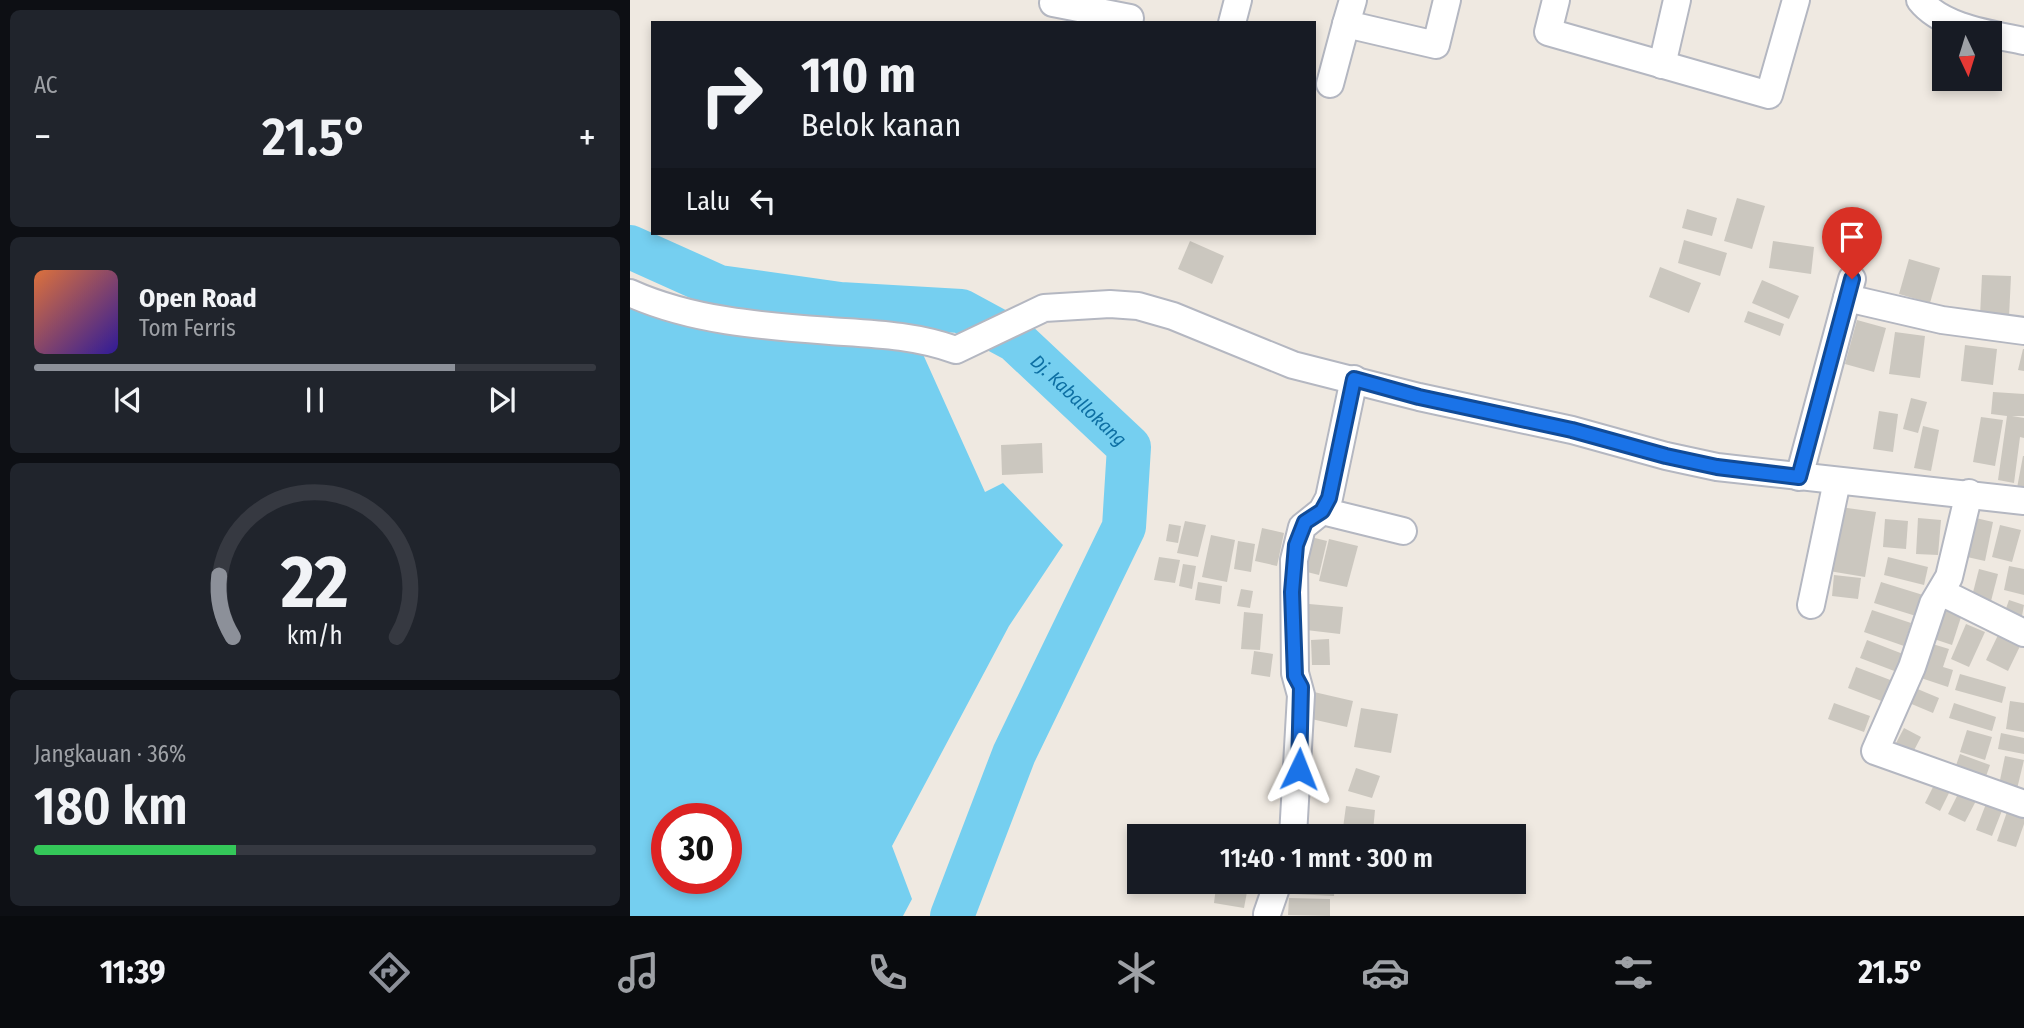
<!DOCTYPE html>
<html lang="id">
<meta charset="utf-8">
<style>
body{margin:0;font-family:"Fira Sans Condensed",sans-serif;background:#20242c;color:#f1f3f6;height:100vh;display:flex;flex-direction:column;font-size:26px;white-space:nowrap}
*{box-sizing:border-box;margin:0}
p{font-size:23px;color:#9ea1a6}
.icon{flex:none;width:38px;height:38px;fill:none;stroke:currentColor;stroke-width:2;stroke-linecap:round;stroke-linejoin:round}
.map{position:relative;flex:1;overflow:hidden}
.sheet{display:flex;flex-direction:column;gap:10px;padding:10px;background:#0d0f14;width:630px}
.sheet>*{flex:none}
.banner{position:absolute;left:21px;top:21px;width:665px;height:214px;border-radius:0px;box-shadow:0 4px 10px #0003;background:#171b24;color:#f1f3f6;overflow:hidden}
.needle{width:46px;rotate:176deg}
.controls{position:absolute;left:1302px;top:21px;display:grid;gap:14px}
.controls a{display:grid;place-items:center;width:70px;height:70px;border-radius:0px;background:#171b24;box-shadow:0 4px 10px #0003;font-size:35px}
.speed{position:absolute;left:21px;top:803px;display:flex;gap:14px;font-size:35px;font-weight:700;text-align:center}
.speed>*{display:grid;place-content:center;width:91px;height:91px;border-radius:50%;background:#171b24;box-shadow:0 4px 10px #0003;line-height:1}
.speed .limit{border:10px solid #d22;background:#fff;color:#111}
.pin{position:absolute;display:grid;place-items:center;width:60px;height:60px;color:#fff;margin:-72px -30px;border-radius:50% 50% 50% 0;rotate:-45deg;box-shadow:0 0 7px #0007}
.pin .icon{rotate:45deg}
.me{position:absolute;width:77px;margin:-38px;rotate:2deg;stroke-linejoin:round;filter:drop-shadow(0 0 5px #0008)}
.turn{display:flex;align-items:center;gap:24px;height:147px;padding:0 35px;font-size:32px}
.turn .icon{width:91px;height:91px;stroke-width:2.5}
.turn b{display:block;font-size:49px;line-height:60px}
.then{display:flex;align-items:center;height:66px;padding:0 35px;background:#0003;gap:14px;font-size:26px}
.big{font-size:52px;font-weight:600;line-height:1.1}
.sheet .card{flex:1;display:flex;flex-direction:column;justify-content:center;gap:10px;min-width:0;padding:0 24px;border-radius:10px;background:#20242c}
.sheet .dial{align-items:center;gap:0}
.dial svg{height:182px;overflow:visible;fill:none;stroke:#363941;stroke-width:7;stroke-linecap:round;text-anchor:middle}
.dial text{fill:#f1f3f6;stroke:none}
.song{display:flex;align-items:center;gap:21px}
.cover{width:84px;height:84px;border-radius:10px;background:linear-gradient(135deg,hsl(20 70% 55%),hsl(250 70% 35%))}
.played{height:7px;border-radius:4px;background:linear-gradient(90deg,#8c9099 75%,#363941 75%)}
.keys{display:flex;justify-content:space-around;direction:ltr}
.heat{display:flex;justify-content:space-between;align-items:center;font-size:38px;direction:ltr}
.charge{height:10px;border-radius:5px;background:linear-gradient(90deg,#34c759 36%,#363941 0)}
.trip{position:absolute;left:497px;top:824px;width:399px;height:70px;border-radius:0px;background:#171b24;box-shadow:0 4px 10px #0003;font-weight:600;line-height:70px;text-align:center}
.tab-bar{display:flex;height:112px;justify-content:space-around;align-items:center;background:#090b0e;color:#9ea1a6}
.tab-bar .icon{width:49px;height:49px}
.tab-bar .selected{color:#8c9099}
.tab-bar b{font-size:32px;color:#f1f3f6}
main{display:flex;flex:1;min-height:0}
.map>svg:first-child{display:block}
.water{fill:#75cff0;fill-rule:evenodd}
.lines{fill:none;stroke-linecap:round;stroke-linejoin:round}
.river{stroke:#75cff0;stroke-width:44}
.building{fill:#cbc7bf}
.street-casing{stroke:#b4b7c1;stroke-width:30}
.street{stroke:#fff;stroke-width:26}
.route-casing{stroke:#114b97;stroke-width:18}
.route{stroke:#1a73e8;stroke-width:12}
.labels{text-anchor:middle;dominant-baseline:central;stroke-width:5;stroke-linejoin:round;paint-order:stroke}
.water-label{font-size:19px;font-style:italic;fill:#0d6fa3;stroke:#fff}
</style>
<main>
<section class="sheet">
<div class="card"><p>AC</p>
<div class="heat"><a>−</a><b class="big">21.5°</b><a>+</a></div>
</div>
<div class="card">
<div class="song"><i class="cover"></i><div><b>Open Road</b><p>Tom Ferris</p></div></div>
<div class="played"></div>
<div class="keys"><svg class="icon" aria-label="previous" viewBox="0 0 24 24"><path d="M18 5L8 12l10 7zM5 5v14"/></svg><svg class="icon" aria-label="pause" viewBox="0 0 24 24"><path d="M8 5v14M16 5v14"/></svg><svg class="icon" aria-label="next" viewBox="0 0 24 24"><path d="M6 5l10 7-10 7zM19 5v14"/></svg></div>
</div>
<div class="card dial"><svg viewBox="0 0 100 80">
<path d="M14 69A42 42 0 1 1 86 69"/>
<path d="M14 69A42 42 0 0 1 8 42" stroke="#8c9099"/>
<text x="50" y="56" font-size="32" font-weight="700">22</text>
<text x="50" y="72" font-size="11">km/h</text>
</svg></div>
<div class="card"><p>Jangkauan · 36%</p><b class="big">180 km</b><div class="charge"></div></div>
</section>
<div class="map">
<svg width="1394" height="916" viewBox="0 0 1394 916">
<rect width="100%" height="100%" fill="#efe9e1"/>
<path class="water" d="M 0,302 L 163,340 L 292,352 L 355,492 L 373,483 L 433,545 L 379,626 L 262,846 L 282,899 L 273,916 L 0,916 ZM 37,819 L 96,819 L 96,878 L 37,878 Z"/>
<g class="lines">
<path class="river" id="s1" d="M 0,247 L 89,287 L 210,304 L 331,311 L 385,340 L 499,447 L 494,527 L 384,754 L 322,916"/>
</g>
<g class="building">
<path d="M 1107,198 L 1135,206 L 1122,249 L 1094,241 Z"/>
<path d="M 1057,209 L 1087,218 L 1082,236 L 1052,228 Z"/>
<path d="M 1054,240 L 1097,253 L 1090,276 L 1048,263 Z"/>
<path d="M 560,241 L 594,256 L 582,284 L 548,269 Z"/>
<path d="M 1143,241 L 1184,247 L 1181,274 L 1139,268 Z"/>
<path d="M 1279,259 L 1310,268 L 1300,303 L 1269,294 Z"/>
<path d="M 1030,267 L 1071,283 L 1059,313 L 1019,297 Z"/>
<path d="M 1352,275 L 1381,276 L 1379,317 L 1350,316 Z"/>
<path d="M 1132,280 L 1169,296 L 1159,319 L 1122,303 Z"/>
<path d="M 1118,311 L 1154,324 L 1150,336 L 1114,322 Z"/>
<path d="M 1227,320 L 1256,328 L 1244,372 L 1215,364 Z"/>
<path d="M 1265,332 L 1295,336 L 1290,378 L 1259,374 Z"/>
<path d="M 1335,345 L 1367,349 L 1363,385 L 1331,381 Z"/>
<path d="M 1393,349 L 1394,349 L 1394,371 L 1388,370 Z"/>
<path d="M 1363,392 L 1394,394 L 1394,416 L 1382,416 L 1394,418 L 1394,438 L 1390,437 L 1384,483 L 1368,480 L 1377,416 L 1361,414 Z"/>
<path d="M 1281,398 L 1297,402 L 1288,433 L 1273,429 Z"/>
<path d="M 1249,411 L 1268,414 L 1263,452 L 1243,449 Z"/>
<path d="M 1351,417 L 1373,420 L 1365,466 L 1343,462 Z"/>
<path d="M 1293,426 L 1309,430 L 1301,471 L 1284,468 Z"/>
<path d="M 412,443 L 413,473 L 372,475 L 371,445 Z"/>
<path d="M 1393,456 L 1394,456 L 1394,490 L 1387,488 Z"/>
<path d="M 1210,507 L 1246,512 L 1235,577 L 1199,571 Z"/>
<path d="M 1337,516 L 1363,522 L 1355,561 L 1328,555 Z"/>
<path d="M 1288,518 L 1311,520 L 1308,555 L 1286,554 Z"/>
<path d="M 1255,519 L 1278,521 L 1276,549 L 1253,547 Z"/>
<path d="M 555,521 L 576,525 L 568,557 L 547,553 Z"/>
<path d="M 539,524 L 551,526 L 548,543 L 536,541 Z"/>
<path d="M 1370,525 L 1391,530 L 1382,562 L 1362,557 Z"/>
<path d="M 632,528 L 654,533 L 647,566 L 625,561 Z"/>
<path d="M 581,535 L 605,540 L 597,582 L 572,577 Z"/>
<path d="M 673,535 L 697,541 L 689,575 L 665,569 Z"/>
<path d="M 699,539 L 728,546 L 717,587 L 689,581 Z"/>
<path d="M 608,541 L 625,544 L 621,572 L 604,569 Z"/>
<path d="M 529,557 L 550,560 L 545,583 L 524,580 Z"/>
<path d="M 1258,557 L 1298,567 L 1294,585 L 1254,575 Z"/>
<path d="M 553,564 L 566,566 L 562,589 L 549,586 Z"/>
<path d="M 1379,566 L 1394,569 L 1394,595 L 1374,590 Z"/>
<path d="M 1349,569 L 1368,574 L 1360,605 L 1341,600 Z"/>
<path d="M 1204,575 L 1231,578 L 1228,599 L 1202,596 Z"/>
<path d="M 568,582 L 592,586 L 590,604 L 565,600 Z"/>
<path d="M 1251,582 L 1293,595 L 1286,616 L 1244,603 Z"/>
<path d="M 611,589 L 623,591 L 620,608 L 607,606 Z"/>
<path d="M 1379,600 L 1394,605 L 1390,627 L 1372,620 Z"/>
<path d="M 679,604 L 713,607 L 710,634 L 676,630 Z"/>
<path d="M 1306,605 L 1332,614 L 1322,645 L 1295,636 Z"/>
<path d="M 1242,610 L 1281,623 L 1274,646 L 1234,632 Z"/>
<path d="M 614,612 L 633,614 L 630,650 L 611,649 Z"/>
<path d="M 1336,624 L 1355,632 L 1339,667 L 1321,659 Z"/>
<path d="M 1370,631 L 1392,642 L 1378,671 L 1356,660 Z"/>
<path d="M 699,639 L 700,665 L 682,665 L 681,640 Z"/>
<path d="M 1237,640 L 1273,654 L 1267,672 L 1230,658 Z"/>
<path d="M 1296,642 L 1319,649 L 1313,667 L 1323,670 L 1318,687 L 1285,676 Z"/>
<path d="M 624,651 L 643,654 L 640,677 L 621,674 Z"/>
<path d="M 1226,667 L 1263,681 L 1254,702 L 1218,688 Z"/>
<path d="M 1330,674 L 1376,687 L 1372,703 L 1325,690 Z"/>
<path d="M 1278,685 L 1309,698 L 1303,713 L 1272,700 Z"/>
<path d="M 684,692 L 723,701 L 717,727 L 677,718 Z"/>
<path d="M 1380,701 L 1394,703 L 1394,732 L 1376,729 Z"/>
<path d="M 1204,703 L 1240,716 L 1234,732 L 1198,719 Z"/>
<path d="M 1324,703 L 1366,717 L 1362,731 L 1319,718 Z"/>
<path d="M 731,708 L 768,714 L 761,753 L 724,747 Z"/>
<path d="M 1274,728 L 1291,737 L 1281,756 L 1264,747 Z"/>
<path d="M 1337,730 L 1362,737 L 1355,760 L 1330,752 Z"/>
<path d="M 1371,733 L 1394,738 L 1394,754 L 1368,749 Z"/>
<path d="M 1330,754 L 1360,765 L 1354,782 L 1324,771 Z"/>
<path d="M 1375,756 L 1394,760 L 1387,789 L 1369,785 Z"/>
<path d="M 726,768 L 750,776 L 742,798 L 718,791 Z"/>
<path d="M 1307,779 L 1322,787 L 1310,811 L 1295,803 Z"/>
<path d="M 1331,788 L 1348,797 L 1335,822 L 1318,814 Z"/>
<path d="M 1359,796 L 1375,803 L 1362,836 L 1346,830 Z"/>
<path d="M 716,806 L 745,810 L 743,831 L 713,828 Z"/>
<path d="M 1379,806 L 1394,811 L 1394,824 L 1386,847 L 1367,841 Z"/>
<path d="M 665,882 L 705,882 L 704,896 L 665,894 Z"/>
<path d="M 586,887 L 617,892 L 614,908 L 584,903 Z"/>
<path d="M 659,898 L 700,899 L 700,916 L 658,915 Z"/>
</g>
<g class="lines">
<defs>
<g id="street">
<path d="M 723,0 L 716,24 L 806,45 L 817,0"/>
<path d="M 926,0 L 918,32 L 1139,95 L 1166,0"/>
<path d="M 1290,0 C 1312,28 1361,34 1394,41"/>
<path d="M 423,3 L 500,18"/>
<path d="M 602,23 L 608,0"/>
<path d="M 1032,65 L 1047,0"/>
<path d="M 700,84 L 716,24"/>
<path d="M 0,293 C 62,321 133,326 200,331 C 244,334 284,335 326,350 L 414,308 L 480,304 L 508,306 L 543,316 L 663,365 L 789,397 L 942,430 L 1036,456 L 1087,467 L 1394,501"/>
<path d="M 1217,298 L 1312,320 L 1394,331"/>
<path d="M 1169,477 L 1222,279"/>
<path d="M 1339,493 L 1319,577 L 1303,604 L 1282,667 L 1245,751 L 1394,804"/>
<path d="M 692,511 L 773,531"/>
<path d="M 1311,592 L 1394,633"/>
<path d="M 1181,605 L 1207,481"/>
<path d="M 663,836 L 671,695 L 665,673 L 664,560 L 672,527 L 692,511 L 699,498 L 724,379"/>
<path d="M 637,914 L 648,882"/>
</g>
</defs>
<use href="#street" class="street-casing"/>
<use href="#street" class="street"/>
</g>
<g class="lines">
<defs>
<path id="route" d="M 669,769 L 671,687 L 665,676 L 662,592 L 666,545 L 675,522 L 692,511 L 699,498 L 724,379 L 789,397 L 942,430 L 1036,456 L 1087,467 L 1169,477 L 1222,279"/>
</defs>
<use href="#route" class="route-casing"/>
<use href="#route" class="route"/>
</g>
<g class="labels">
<g class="water-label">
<text stroke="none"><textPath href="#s1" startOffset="490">Dj. Kaballokang</textPath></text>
</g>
</g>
</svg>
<div class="controls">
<a><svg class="needle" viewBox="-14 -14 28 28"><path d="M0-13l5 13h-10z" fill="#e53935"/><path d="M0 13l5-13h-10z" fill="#9ea1a6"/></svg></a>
</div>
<div class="speed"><div class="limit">30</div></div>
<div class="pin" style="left:1222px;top:279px;background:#d93025"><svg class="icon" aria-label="arrive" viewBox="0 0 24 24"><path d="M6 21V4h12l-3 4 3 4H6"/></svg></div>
<svg class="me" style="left:669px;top:769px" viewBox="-20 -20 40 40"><path d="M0-17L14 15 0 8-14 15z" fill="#1a73e8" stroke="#fff" stroke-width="4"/></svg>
<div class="trip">11:40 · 1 mnt · 300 m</div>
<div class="banner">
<div class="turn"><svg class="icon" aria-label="right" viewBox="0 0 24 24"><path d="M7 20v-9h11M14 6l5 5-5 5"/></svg><div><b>110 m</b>Belok kanan</div></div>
<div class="then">Lalu<svg class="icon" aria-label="left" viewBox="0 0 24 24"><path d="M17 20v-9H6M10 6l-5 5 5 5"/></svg></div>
</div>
</div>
</main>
<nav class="tab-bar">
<b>11:39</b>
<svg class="icon selected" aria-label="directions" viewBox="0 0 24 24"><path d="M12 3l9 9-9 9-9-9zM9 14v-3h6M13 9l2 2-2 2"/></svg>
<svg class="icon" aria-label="music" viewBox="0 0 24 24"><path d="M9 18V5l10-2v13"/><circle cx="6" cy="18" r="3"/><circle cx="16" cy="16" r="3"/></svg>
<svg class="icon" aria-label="phone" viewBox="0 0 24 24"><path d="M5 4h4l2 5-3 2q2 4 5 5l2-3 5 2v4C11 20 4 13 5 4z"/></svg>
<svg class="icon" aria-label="climate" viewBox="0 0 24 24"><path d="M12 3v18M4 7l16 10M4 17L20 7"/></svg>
<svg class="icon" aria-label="car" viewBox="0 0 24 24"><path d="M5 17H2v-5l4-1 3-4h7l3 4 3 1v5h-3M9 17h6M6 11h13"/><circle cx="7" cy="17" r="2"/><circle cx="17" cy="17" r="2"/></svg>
<svg class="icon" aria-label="filters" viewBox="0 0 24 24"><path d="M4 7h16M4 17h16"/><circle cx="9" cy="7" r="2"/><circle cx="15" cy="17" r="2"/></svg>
<b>21.5°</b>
</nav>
